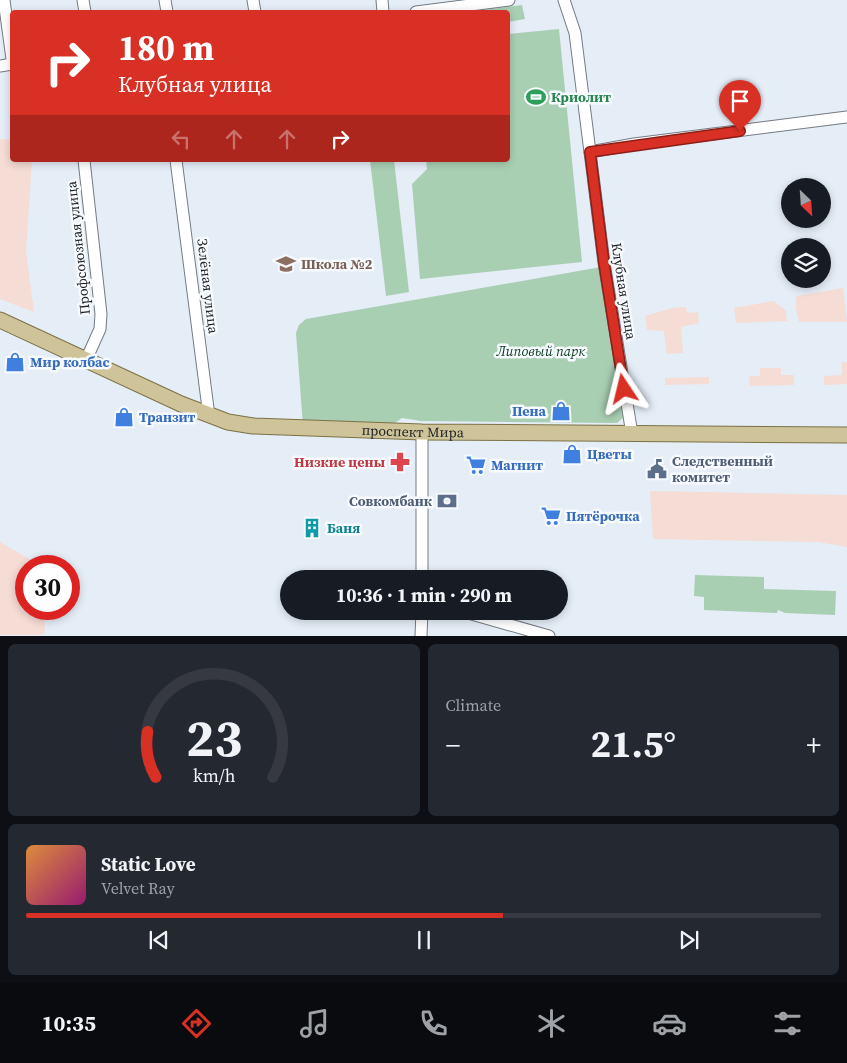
<!DOCTYPE html>
<meta charset="utf-8">
<style>
body{margin:0;font-family:"Source Serif 4",serif;background:#242831;color:#f1f3f6;height:100vh;display:flex;flex-direction:column;font-size:19px;white-space:nowrap}
*{box-sizing:border-box;margin:0}
p{font-size:16px;color:#9ea1a6}
.icon{flex:none;width:28px;height:28px;fill:none;stroke:currentColor;stroke-width:2;stroke-linecap:round;stroke-linejoin:round}
.map{position:relative;height:636px;overflow:hidden}
.panel{display:flex;flex-direction:column;gap:8px;padding:8px;background:#0d0f14;flex:1}
.panel>*{flex:none}
.banner{position:absolute;left:10px;top:10px;width:500px;height:152px;border-radius:5px;box-shadow:0 2px 8px #0003;background:#d93025;color:#fff;overflow:hidden}
.needle{width:32px;rotate:155deg}
.tools{position:absolute;left:781px;top:178px;display:grid;gap:10px}
.tools a{display:grid;place-items:center;width:50px;height:50px;border-radius:50%;background:#171b24;box-shadow:0 2px 8px #0003;font-size:25px}
.speed{position:absolute;left:15px;top:555px;display:flex;gap:10px;font-size:25px;font-weight:700;text-align:center}
.speed>*{display:grid;place-content:center;width:65px;height:65px;border-radius:50%;background:#171b24;box-shadow:0 2px 8px #0003;line-height:1}
.speed .limit{border:8px solid #d22;background:#fff;color:#111}
.pin{position:absolute;display:grid;place-items:center;width:42px;height:42px;color:#fff;margin:-51px -21px;border-radius:50% 50% 50% 0;rotate:-45deg;box-shadow:0 0 5px #0007}
.pin .icon{rotate:45deg}
.me{position:absolute;width:55px;margin:-28px;rotate:350deg;stroke-linejoin:round;filter:drop-shadow(0 0 4px #0008)}
.turn{display:flex;align-items:center;gap:18px;height:105px;padding:0 25px;font-size:22px}
.turn .icon{width:65px;height:65px;stroke-width:2.5}
.turn b{display:block;font-size:35px;line-height:42px}
.lanes{display:flex;align-items:center;height:48px;padding:0 25px;background:#0003;justify-content:center;gap:25px;direction:ltr}
.lanes .off{opacity:.35}
.big{font-size:38px;font-weight:700;line-height:1.1}
.panel .tile{flex:1;display:flex;flex-direction:column;justify-content:center;gap:8px;min-width:0;padding:0 18px;border-radius:8px;background:#242831}
.panel .dial{align-items:center;gap:0}
.dial svg{height:130px;overflow:visible;fill:none;stroke:#363941;stroke-width:7;stroke-linecap:round;text-anchor:middle}
.dial text{fill:#f1f3f6;stroke:none}
.song{display:flex;align-items:center;gap:15px}
.cover{width:60px;height:60px;border-radius:8px;background:linear-gradient(135deg,hsl(30 70% 55%),hsl(320 70% 35%))}
.played{height:5px;border-radius:2px;background:linear-gradient(90deg,#d93025 60%,#363941 60%)}
.keys{display:flex;justify-content:space-around;direction:ltr}
.heat{display:flex;justify-content:space-between;align-items:center;font-size:28px;direction:ltr}
.panel .tiles{flex:1;display:grid;gap:8px;grid-template-columns:1fr 1fr}
.tile:last-child{grid-column:span 2}
.trip{position:absolute;left:280px;top:570px;width:288px;height:50px;border-radius:25px;background:#171b24;box-shadow:0 2px 8px #0003;font-weight:700;line-height:50px;text-align:center}
.tabs{display:flex;height:80px;justify-content:space-around;align-items:center;background:#090b0e;color:#9ea1a6}
.tabs .icon{width:35px;height:35px}
.tabs .active{color:#d93025}
.tabs b{font-size:22px;color:#f1f3f6}
.map>svg:first-child{display:block}
.industrial{fill:#f5dcd4}
.green{fill:#a9cfb3}
.lines{fill:none;stroke-linecap:round;stroke-linejoin:round}
.minor-casing{stroke:#747b83;stroke-width:13}
.major-casing{stroke:#7c7145;stroke-width:17}
.minor{stroke:#fff;stroke-width:11}
.major{stroke:#cec399;stroke-width:15}
.route-casing{stroke:#8d1f18;stroke-width:12}
.route{stroke:#d93025;stroke-width:9}
.labels{text-anchor:middle;dominant-baseline:central;stroke-width:5;stroke-linejoin:round;paint-order:stroke}
.leisure-label{font-size:14px;font-weight:bold;fill:#27864d;stroke:#f7fafe;text-anchor:start}
.street-label{font-size:14px;fill:#202226;stroke:#f7fafe}
.education-label{font-size:14px;font-weight:bold;fill:#785e54;stroke:#f7fafe;text-anchor:start}
.park-label{font-size:14px;font-style:italic;fill:#08391d;stroke:#f7fafe}
.shop-label{font-size:14px;font-weight:bold;fill:#366cbe;stroke:#f7fafe;text-anchor:start}
.service-label{font-size:14px;font-weight:bold;fill:#4e5e75;stroke:#f7fafe;text-anchor:start}
.health-label{font-size:14px;font-weight:bold;fill:#be3a42;stroke:#f7fafe;text-anchor:end}
.culture-label{font-size:14px;font-weight:bold;fill:#0d838f;stroke:#f7fafe;text-anchor:start}
</style>
<div class="map">
<svg width="847" height="636" viewBox="0 0 847 636">
<rect width="100%" height="100%" fill="#e5edf7"/>
<g class="industrial">
<path d="M 0,139 L 12,140 L 12,160 L 32,160 L 26,252 L 34,312 L 0,299 Z"/>
<path d="M 843,288 L 847,322 L 799,322 L 796,308 L 796,296 Z"/>
<path d="M 774,301 L 786,311 L 787,321 L 736,323 L 734,308 Z"/>
<path d="M 686,307 L 687,313 L 698,312 L 699,323 L 681,327 L 683,353 L 667,354 L 664,331 L 647,330 L 645,316 L 672,308 Z"/>
<path d="M 842,362 L 847,362 L 847,384 L 824,385 L 824,376 L 842,375 Z"/>
<path d="M 760,368 L 781,368 L 781,375 L 794,375 L 794,385 L 750,386 L 749,376 L 760,376 Z"/>
<path d="M 709,377 L 709,384 L 665,385 L 665,378 Z"/>
<path d="M 650,491 L 847,495 L 847,547 L 818,542 L 653,539 Z"/>
<path d="M 0,542 L 41,566 L 26,566 L 26,609 L 44,609 L 45,633 L 38,635 L 0,635 Z"/>
</g>
<g class="green">
<path d="M 522,5 L 525,19 L 508,22 L 508,12 L 469,12 Z"/>
<path d="M 559,29 L 582,262 L 420,279 L 412,184 L 427,169 L 426,160 L 508,160 L 508,34 Z"/>
<path d="M 370,160 L 394,160 L 409,292 L 386,296 Z"/>
<path d="M 601,267 L 626,415 L 617,423 L 421,421 L 402,418 L 387,428 L 303,426 L 296,333 L 299,325 L 306,319 Z"/>
<path d="M 695,575 L 764,577 L 764,589 L 836,591 L 835,615 L 785,613 L 778,610 L 777,613 L 704,610 L 704,597 L 694,596 Z"/>
</g>
<g class="lines">
<defs>
<g id="minor">
<path d="M 4,0 L 12,59"/>
<path d="M 83,0 L 85,12"/>
<path d="M 165,0 L 167,12"/>
<path d="M 253,0 L 255,12"/>
<path d="M 382,0 L 383,12"/>
<path d="M 564,0 L 575,33 L 604,263 L 632,434"/>
<path d="M 416,12 L 509,0"/>
<path d="M 0,66 L 12,64"/>
<path d="M 590,152 L 634,144 L 847,117"/>
<path d="M 84,160 L 101,314 L 100,329 L 86,360"/>
<path d="M 176,160 L 209,416"/>
<path d="M 422,432 L 422,579"/>
<path d="M 461,611 L 549,636"/>
<path d="M 421,636 L 422,611"/>
</g>
<g id="major">
<path id="s1" d="M 0,320 L 181,404 L 228,422 L 253,426 L 422,432 L 847,435"/>
</g>
</defs>
<use href="#minor" class="minor-casing"/>
<use href="#major" class="major-casing"/>
<use href="#minor" class="minor"/>
<use href="#major" class="major"/>
</g>
<g class="lines">
<defs>
<path id="route" d="M 624,389 L 604,263 L 590,152 L 740,131"/>
</defs>
<use href="#route" class="route-casing"/>
<use href="#route" class="route"/>
</g>
<defs>
<symbol id="stadium-bare" viewBox="-9 -9 18 18"><path d="M0-5a6.5 5 0 1 0 0 10a6.5 5 0 1 0 0-10ZM-3.5-1.8h7v3.6h-7Z" fill="#2e9e5b" stroke="#f7fafe" stroke-width="2.5" paint-order="stroke"/></symbol>
<symbol id="school-bare" viewBox="-9 -9 18 18"><path d="M0-5L7-2L0 1L-7-2ZM-4 1L0 2.5L4 1V4Q0 6-4 4Z" fill="#8d6e63" stroke="#f7fafe" stroke-width="2.5" paint-order="stroke"/></symbol>
<symbol id="shop-bare" viewBox="-9 -9 18 18"><path d="M-5-2.5h2.3a2.7 3.5 0 0 1 5.4 0H5L5.5 6h-11ZM-1.5-2.5h3a1.5 2.3 0 0 0-3 0Z" fill="#3f7fe0" stroke="#f7fafe" stroke-width="2.5" paint-order="stroke"/></symbol>
<symbol id="pharmacy-bare" viewBox="-9 -9 18 18"><path d="M-2-6h4v4h4v4h-4v4h-4v-4h-4v-4h4Z" fill="#e0444e" stroke="#f7fafe" stroke-width="2.5" paint-order="stroke"/></symbol>
<symbol id="supermarket-bare" viewBox="-9 -9 18 18"><path d="M-6-5.5h2.5l.6 2H6L4.5 2H-2.5L-4.4-4H-6ZM-1.5 3.2a1.3 1.3 0 1 0 .1 0ZM3 3.2a1.3 1.3 0 1 0 .1 0Z" fill="#3f7fe0" stroke="#f7fafe" stroke-width="2.5" paint-order="stroke"/></symbol>
<symbol id="civic-bare" viewBox="-9 -9 18 18"><path d="M-.6-6.5H3V-4.5H.6V-3L4-1V1h2V6H-6V1h2V-1L-.6-3ZM-1.2 2.5V6h2.4V2.5Z" fill="#5c6f8a" stroke="#f7fafe" stroke-width="2.5" paint-order="stroke"/></symbol>
<symbol id="bank-bare" viewBox="-9 -9 18 18"><path d="M-6-4H6V4H-6ZM0-2.3a2.3 2.3 0 1 0 0 4.6a2.3 2.3 0 1 0 0-4.6Z" fill="#5c6f8a" stroke="#f7fafe" stroke-width="2.5" paint-order="stroke"/></symbol>
<symbol id="building-bare" viewBox="-9 -9 18 18"><path d="M-4-6H4V6H1V3H-1V6H-4ZM-2.5-4.3h1.7v1.8h-1.7ZM.8-4.3h1.7v1.8H.8ZM-2.5-1h1.7V.8h-1.7ZM.8-1h1.7V.8H.8Z" fill="#0f9aa8" stroke="#f7fafe" stroke-width="2.5" paint-order="stroke"/></symbol>
</defs>
<g fill-rule="evenodd">
<use href="#stadium-bare" x="522" y="83" width="28" height="28"/>
<use href="#school-bare" x="272" y="250" width="28" height="28"/>
<use href="#shop-bare" x="1" y="348" width="28" height="28"/>
<use href="#shop-bare" x="547" y="397" width="28" height="28"/>
<use href="#shop-bare" x="110" y="403" width="28" height="28"/>
<use href="#shop-bare" x="558" y="440" width="28" height="28"/>
<use href="#pharmacy-bare" x="386" y="448" width="28" height="28"/>
<use href="#supermarket-bare" x="462" y="451" width="28" height="28"/>
<use href="#civic-bare" x="643" y="455" width="28" height="28"/>
<use href="#bank-bare" x="433" y="487" width="28" height="28"/>
<use href="#supermarket-bare" x="537" y="502" width="28" height="28"/>
<use href="#building-bare" x="298" y="514" width="28" height="28"/>
</g>
<g class="labels">
<g class="leisure-label">
<text x="551" y="97">Криолит</text>
</g>
<g class="street-label">
<text transform="translate(78 248) rotate(-96)">Профсоюзная улица</text>
<text transform="translate(208 286) rotate(83)">Зелёная улица</text>
<text transform="translate(624 291) rotate(81)">Клубная улица</text>
<text stroke="none"><textPath href="#s1" startOffset="435">проспект Мира</textPath></text>
</g>
<g class="education-label">
<text x="301" y="264">Школа №2</text>
</g>
<g class="park-label">
<text x="541" y="351">Липовый парк</text>
</g>
<g class="shop-label">
<text x="30" y="362">Мир колбас</text>
<text x="546" y="411" text-anchor="end">Пена</text>
<text x="139" y="417">Транзит</text>
<text x="587" y="454">Цветы</text>
<text x="491" y="465">Магнит</text>
<text x="566" y="516">Пятёрочка</text>
</g>
<g class="service-label">
<text x="672" y="461">Следственный<tspan x="672" dy="16">комитет</tspan></text>
<text x="432" y="501" text-anchor="end">Совкомбанк</text>
</g>
<g class="health-label">
<text x="385" y="462">Низкие цены</text>
</g>
<g class="culture-label">
<text x="327" y="528">Баня</text>
</g>
</g>
</svg>
<div class="tools">
<a><svg class="needle" viewBox="-14 -14 28 28"><path d="M0-13l5 13h-10z" fill="#e53935"/><path d="M0 13l5-13h-10z" fill="#9ea1a6"/></svg></a>
<a><svg class="icon" aria-label="layers" viewBox="0 0 24 24"><path d="M12 4l9 5-9 5-9-5zM3 14l9 5 9-5"/></svg></a>
</div>
<div class="speed"><div class="limit">30</div></div>
<div class="pin" style="left:740px;top:131px;background:#d93025"><svg class="icon" aria-label="arrive" viewBox="0 0 24 24"><path d="M6 21V4h12l-3 4 3 4H6"/></svg></div>
<svg class="me" style="left:624px;top:389px" viewBox="-20 -20 40 40"><path d="M0-17L14 15 0 8-14 15z" fill="#d93025" stroke="#fff" stroke-width="4"/></svg>
<div class="trip">10:36 · 1 min · 290 m</div>
<div class="banner">
<div class="turn"><svg class="icon" aria-label="right" viewBox="0 0 24 24"><path d="M7 20v-9h11M14 6l5 5-5 5"/></svg><div><b>180 m</b>Клубная улица</div></div>
<div class="lanes"><svg class="icon off" aria-label="left" viewBox="0 0 24 24"><path d="M17 20v-9H6M10 6l-5 5 5 5"/></svg><svg class="icon off" aria-label="ahead" viewBox="0 0 24 24"><path d="M12 20V5M6 11l6-6 6 6"/></svg><svg class="icon off" aria-label="ahead" viewBox="0 0 24 24"><path d="M12 20V5M6 11l6-6 6 6"/></svg><svg class="icon" aria-label="right" viewBox="0 0 24 24"><path d="M7 20v-9h11M14 6l5 5-5 5"/></svg></div>
</div>
</div>
<section class="panel">
<div class="tiles">
<div class="tile dial"><svg viewBox="0 0 100 80">
<path d="M14 69A42 42 0 1 1 86 69"/>
<path d="M14 69A42 42 0 0 1 9 41" stroke="#d93025"/>
<text x="50" y="56" font-size="32" font-weight="700">23</text>
<text x="50" y="72" font-size="11">km/h</text>
</svg></div>
<div class="tile"><p>Climate</p>
<div class="heat"><a>−</a><b class="big">21.5°</b><a>+</a></div>
</div>
<div class="tile">
<div class="song"><i class="cover"></i><div><b>Static Love</b><p>Velvet Ray</p></div></div>
<div class="played"></div>
<div class="keys"><svg class="icon" aria-label="previous" viewBox="0 0 24 24"><path d="M18 5L8 12l10 7zM5 5v14"/></svg><svg class="icon" aria-label="pause" viewBox="0 0 24 24"><path d="M8 5v14M16 5v14"/></svg><svg class="icon" aria-label="next" viewBox="0 0 24 24"><path d="M6 5l10 7-10 7zM19 5v14"/></svg></div>
</div>
</div>
</section>
<nav class="tabs">
<b>10:35</b>
<svg class="icon active" aria-label="directions" viewBox="0 0 24 24"><path d="M12 3l9 9-9 9-9-9zM9 14v-3h6M13 9l2 2-2 2"/></svg>
<svg class="icon" aria-label="music" viewBox="0 0 24 24"><path d="M9 18V5l10-2v13"/><circle cx="6" cy="18" r="3"/><circle cx="16" cy="16" r="3"/></svg>
<svg class="icon" aria-label="phone" viewBox="0 0 24 24"><path d="M5 4h4l2 5-3 2q2 4 5 5l2-3 5 2v4C11 20 4 13 5 4z"/></svg>
<svg class="icon" aria-label="climate" viewBox="0 0 24 24"><path d="M12 3v18M4 7l16 10M4 17L20 7"/></svg>
<svg class="icon" aria-label="car" viewBox="0 0 24 24"><path d="M5 17H2v-5l4-1 3-4h7l3 4 3 1v5h-3M9 17h6M6 11h13"/><circle cx="7" cy="17" r="2"/><circle cx="17" cy="17" r="2"/></svg>
<svg class="icon" aria-label="filters" viewBox="0 0 24 24"><path d="M4 7h16M4 17h16"/><circle cx="9" cy="7" r="2"/><circle cx="15" cy="17" r="2"/></svg>
</nav>
